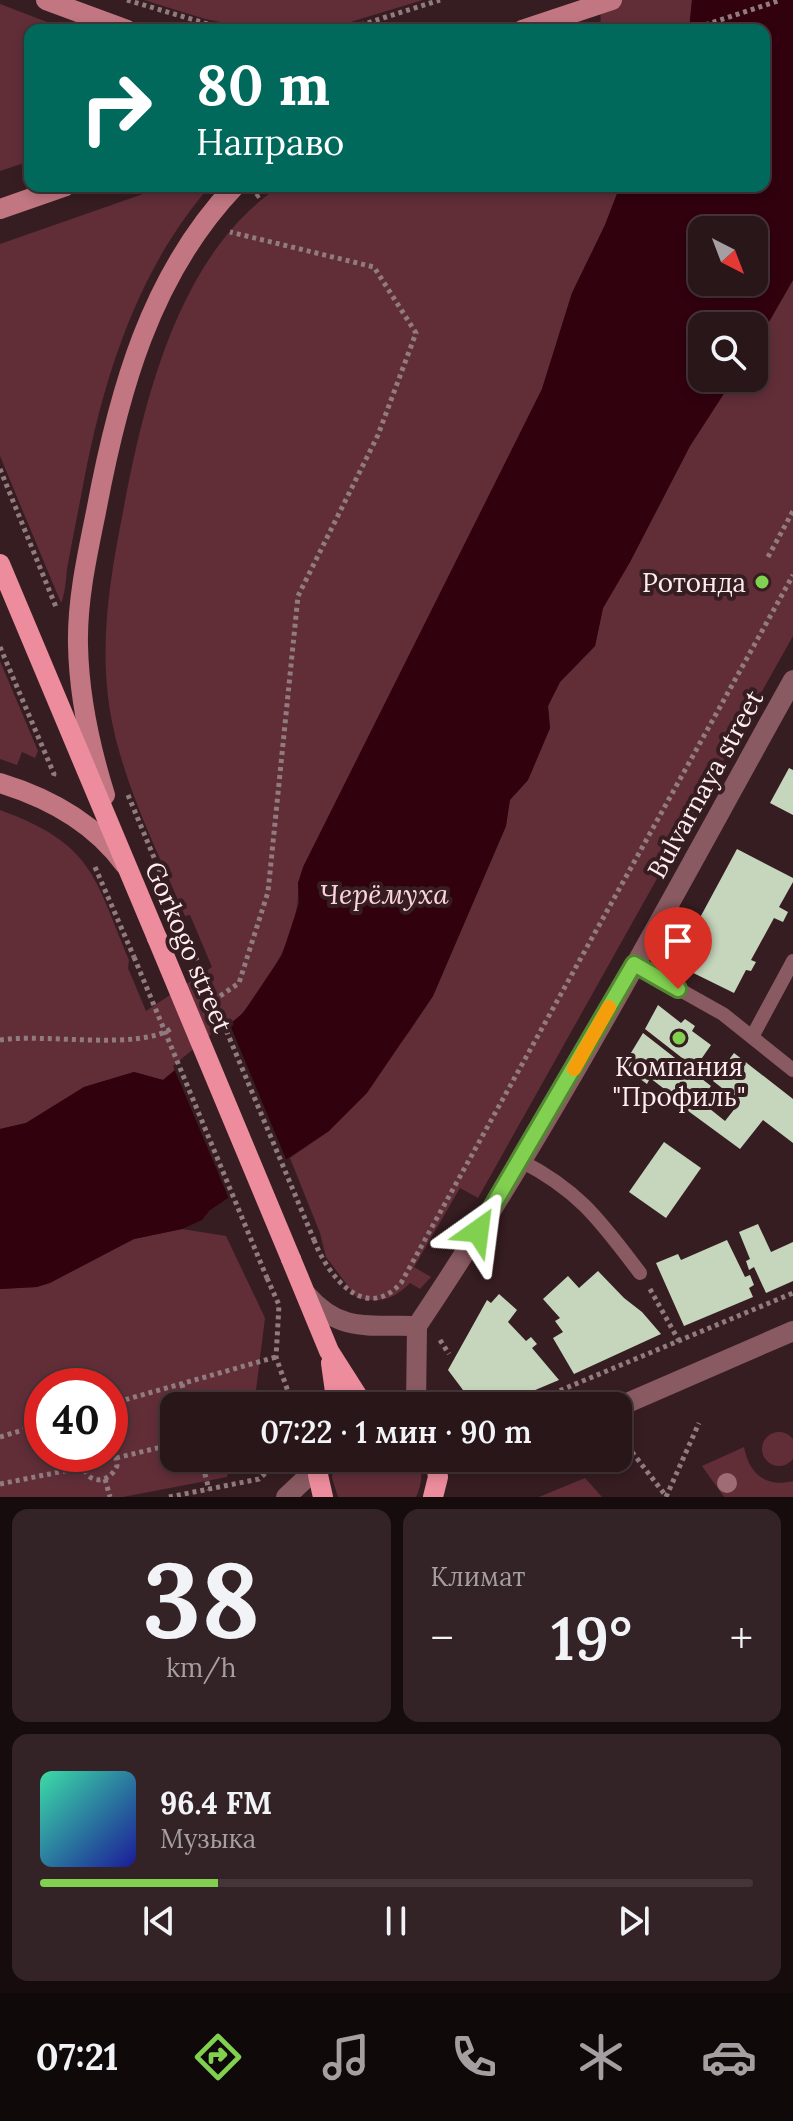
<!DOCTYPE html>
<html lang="ru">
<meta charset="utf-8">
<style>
body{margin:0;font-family:Lora,serif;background:#342326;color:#f1f3f6;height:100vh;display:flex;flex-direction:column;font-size:30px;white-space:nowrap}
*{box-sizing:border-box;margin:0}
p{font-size:26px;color:#a59fa2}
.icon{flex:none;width:44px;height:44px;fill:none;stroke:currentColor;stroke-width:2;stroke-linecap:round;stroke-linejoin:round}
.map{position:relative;height:1497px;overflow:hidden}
.panel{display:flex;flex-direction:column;gap:12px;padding:12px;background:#160c0e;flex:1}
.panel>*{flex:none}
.guide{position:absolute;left:24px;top:24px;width:746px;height:168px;border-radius:16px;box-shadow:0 4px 12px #0003,0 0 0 2px #443538;background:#00695c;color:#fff;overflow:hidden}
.needle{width:52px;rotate:138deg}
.tools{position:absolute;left:688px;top:216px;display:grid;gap:16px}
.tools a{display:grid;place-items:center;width:80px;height:80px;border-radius:16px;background:#281619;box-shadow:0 4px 12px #0003,0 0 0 2px #443538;font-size:40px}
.speed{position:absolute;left:24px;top:1368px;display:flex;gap:16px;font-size:40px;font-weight:700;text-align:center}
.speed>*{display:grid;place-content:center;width:104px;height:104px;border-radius:50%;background:#281619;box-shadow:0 4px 12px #0003,0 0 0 2px #443538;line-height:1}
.speed .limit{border:12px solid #d22;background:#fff;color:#111}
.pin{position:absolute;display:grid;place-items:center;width:68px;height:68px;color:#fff;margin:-82px -34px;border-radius:50% 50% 50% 0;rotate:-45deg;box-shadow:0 0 8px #0007}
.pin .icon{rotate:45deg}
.me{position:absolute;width:88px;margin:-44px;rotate:31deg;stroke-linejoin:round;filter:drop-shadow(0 0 6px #0008)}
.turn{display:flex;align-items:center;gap:28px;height:168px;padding:0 40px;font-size:36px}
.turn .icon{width:104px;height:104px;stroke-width:2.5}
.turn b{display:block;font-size:56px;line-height:68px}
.big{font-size:60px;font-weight:600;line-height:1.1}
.panel .widget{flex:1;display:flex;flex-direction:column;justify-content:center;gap:12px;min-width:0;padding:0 28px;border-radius:16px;background:#342326}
.panel .dial{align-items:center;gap:0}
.dial b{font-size:104px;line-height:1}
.song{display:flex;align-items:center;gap:24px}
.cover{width:96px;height:96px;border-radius:12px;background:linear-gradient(135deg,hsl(160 70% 55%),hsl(240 70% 35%))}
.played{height:8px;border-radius:4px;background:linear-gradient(90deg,#81d050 25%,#443538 25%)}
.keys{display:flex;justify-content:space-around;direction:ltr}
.heat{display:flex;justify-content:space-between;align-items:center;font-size:44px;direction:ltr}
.panel .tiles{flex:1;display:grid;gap:12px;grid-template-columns:1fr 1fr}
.widget:last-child{grid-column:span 2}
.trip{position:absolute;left:160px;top:1392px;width:472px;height:80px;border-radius:16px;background:#281619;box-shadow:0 4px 12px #0003,0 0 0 2px #443538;font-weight:600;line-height:80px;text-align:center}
.tab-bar{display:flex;height:128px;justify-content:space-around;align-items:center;background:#10090a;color:#a59fa2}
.tab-bar .icon{width:56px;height:56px}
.tab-bar .on{color:#81d050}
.tab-bar b{font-size:36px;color:#f1f3f6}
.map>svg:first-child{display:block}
.green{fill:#612e38;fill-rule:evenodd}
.water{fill:#31010e;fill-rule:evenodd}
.pier{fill:#361d21}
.building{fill:#c5d6bd}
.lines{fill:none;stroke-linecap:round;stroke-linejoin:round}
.path{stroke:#907b7e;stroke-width:5;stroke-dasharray:4 4;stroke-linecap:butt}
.service{stroke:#895a61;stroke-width:14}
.pedestrian{stroke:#895a61;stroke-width:20}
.tertiary{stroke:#895a61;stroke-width:20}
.secondary{stroke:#c17682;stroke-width:20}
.primary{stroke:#ec8c9c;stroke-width:20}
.path-bridge{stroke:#907b7e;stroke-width:5;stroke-dasharray:4 4;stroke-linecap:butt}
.primary-bridge{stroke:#ec8c9c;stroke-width:20}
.tree{fill:#a06c74}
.route-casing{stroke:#548734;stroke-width:20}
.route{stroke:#81d050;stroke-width:14}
.slow{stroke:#f59e0b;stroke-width:14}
.poi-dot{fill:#81d050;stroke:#361d21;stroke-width:3}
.labels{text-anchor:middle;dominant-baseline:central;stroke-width:8;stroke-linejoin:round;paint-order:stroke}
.poi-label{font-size:26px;fill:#ffedef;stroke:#361d21;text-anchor:end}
.street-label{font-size:26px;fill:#ffedef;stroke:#361d21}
.water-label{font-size:28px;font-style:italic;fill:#fbd5d9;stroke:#361d21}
</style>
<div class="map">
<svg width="793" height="1497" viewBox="0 0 793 1497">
<rect width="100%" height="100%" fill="#361d21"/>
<g class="green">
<path d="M 144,0 L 423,0 L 324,30 L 262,30 L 205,19 Z"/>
<path d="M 600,0 L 692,0 L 689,30 L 601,30 Z"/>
<path d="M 0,4 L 68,30 L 30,30 L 30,161 L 0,171 Z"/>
<path d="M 166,186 L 210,186 C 136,271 102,382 82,491 C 77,517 72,542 67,569 C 66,580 65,594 61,603 L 0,456 L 0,244 Z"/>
<path d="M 280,186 L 620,186 L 605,225 L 572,293 L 542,389 L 298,883 C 301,929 272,976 244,1011 C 227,1033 186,1061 163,1080 L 134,1072 L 84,1087 L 26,1123 L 0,1129 L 0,810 C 93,844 94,876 129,960 L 128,968 L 146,1011 L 212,967 L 190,915 L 185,916 C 157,850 122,782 110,711 C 99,644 110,577 123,512 C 144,399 179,253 280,186 Z"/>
<path d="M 793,280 L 793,636 L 478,1198 L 460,1188 L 414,1267 L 431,1277 L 420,1289 L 410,1283 C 393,1300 380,1303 357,1298 L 326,1257 L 320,1233 L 290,1158 L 329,1131 L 409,1032 L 433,996 L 506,826 L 509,800 L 528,780 L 550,728 L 548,706 L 560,682 L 595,646 L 603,608 L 630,562 L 690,446 L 734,378 L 754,378 L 754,348 Z"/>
<path d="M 0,661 L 38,751 L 35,758 L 22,752 L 17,765 L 0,759 Z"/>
<path d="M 182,1229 L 226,1236 L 265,1318 L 254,1406 L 174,1406 L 174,1458 L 232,1458 L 227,1477 L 123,1497 L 0,1497 L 0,1289 L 37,1287 L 134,1239 ZM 42,1386 L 110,1386 L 110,1454 L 42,1454 Z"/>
<circle cx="779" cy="1449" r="17"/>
<path d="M 744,1447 C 749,1474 766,1488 793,1481 L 793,1497 L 724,1497 L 702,1466 Z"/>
<path d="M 335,1458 L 419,1458 C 423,1472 422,1484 416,1497 L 338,1497 L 332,1478 Z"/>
<path d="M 585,1478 L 602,1497 L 539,1497 Z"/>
</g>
<path class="water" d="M 692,0 L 793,0 L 793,280 L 754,348 L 754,326 L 702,326 L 702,378 L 734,378 L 690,446 L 630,562 L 603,608 L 595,646 L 560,682 L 548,706 L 550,728 L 528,780 L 510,800 L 506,826 L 433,996 L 367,1093 L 329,1131 L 210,1210 L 202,1220 L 182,1229 L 134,1239 L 50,1283 L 37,1287 L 0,1289 L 0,1129 L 26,1123 L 84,1087 L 134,1072 L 163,1080 L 243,1013 L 282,955 L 299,903 L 298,883 L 303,867 L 542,389 L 572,293 L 605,225 L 620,186 L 764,186 L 764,30 L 689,30 ZM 702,230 L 754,230 L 754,282 L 702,282 Z"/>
<path class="pier" d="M 228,1020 L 288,1164 L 230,1201 L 173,1066 Z"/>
<g class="building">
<path d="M 789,768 L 793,770 L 793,815 L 770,803 Z"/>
<path d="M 737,849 L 793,878 L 793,882 L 779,907 L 788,912 L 783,922 L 774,918 L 751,960 L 756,962 L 751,971 L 746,970 L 734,993 L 675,964 Z"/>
<path d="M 658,1005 L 681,1023 L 685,1019 L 695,1026 L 692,1031 L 711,1045 L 695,1068 L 645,1029 Z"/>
<path d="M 643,1033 L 711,1086 L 700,1101 L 725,1121 L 740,1102 L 713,1081 L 734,1053 L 793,1099 L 793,1143 L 763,1120 L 740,1149 L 665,1094 L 667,1091 L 650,1078 L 647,1084 L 623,1066 Z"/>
<path d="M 664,1142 L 701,1168 L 666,1218 L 629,1192 Z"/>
<path d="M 758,1224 L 771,1252 L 793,1242 L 793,1281 L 766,1293 L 754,1267 L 749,1270 L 746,1261 L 750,1259 L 739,1232 Z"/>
<path d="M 727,1240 L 745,1277 L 750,1275 L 754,1285 L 749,1288 L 753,1297 L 684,1326 L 656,1263 L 678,1254 L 681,1260 Z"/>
<path d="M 598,1271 L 624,1298 L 642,1312 L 661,1334 L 574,1374 L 553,1338 L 563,1332 L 555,1321 L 560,1318 L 543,1299 L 568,1276 L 579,1288 Z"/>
<path d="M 499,1294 L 517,1310 L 508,1322 L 526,1341 L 531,1337 L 537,1344 L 532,1348 L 559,1380 L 497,1406 L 475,1406 L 448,1370 L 487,1300 L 491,1303 Z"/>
</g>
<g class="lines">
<g class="path">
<path d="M 127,0 L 228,30"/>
<path d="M 345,30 L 440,0"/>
<path d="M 690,30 L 781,0"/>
<path d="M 256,197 L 271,186"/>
<path d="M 0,469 L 56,607"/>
<path d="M 768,557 L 793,511"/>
<path d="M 0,647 L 54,774 L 52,779"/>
<path d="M 128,795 L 180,920"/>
<path d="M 95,867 L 134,957"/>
<path d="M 207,1005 L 239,983 L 268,892 L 298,596 L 378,435 L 416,333 L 374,267 L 230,232"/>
<path d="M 0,1040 C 44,1033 139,1051 172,1028"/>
<path d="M 314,1240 C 327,1274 364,1324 401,1283 L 793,575"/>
<path d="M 267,1278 L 279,1305 L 276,1357 L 293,1406"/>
<path d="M 650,1289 L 679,1341"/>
<path d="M 440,1340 L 449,1354"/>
<path d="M 182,1384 L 187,1406"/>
<path d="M 110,1404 L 276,1357"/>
<path d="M 523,1406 L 793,1293"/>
<path d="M 0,1437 L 42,1424"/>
<path d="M 632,1452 L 666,1496"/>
<path d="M 86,1454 C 76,1479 105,1491 117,1466 L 115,1453 L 110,1449"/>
<path d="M 116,1458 L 174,1444"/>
<path d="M 201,1458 L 209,1490"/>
<path d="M 105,1479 L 110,1497"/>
<path d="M 0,1484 L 84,1467"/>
<path d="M 169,1497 L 259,1479 L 282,1458"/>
<path d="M 666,1497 L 699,1423"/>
</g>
<g class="service">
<path d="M 634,964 L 723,1014 L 793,1070"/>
<path d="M 752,1037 L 793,961"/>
<path d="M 521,1161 C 580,1191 601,1222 640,1273"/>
</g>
<path class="pedestrian" d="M 618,1407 L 793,1331"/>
<g class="tertiary">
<path d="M 307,1295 C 341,1334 370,1324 417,1326"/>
<path d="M 417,1326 C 556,1119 672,897 793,680"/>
<path d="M 416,1406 L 417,1326"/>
<path d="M 286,1497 L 319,1466"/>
</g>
<g class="secondary">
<path d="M 46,0 L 127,30"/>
<path d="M 522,30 L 612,0"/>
<path d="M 0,209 L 66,186"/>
<path d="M 0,783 C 49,798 94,822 125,865"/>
<path d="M 105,795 C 90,747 79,696 78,645 C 77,601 87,556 96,512 C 118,394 150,275 235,186"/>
</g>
<g class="primary">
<path d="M 0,564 L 157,938"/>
<path d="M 291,1259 L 329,1351 L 364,1406"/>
<path d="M 331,1363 L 337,1406"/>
<path d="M 321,1458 L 318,1475 L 323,1497"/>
<path d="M 433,1497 L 438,1477 L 435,1458"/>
</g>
<g class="path-bridge">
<path d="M 180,920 L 314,1240"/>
<path d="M 134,957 L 267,1278"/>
</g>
<path class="primary-bridge" d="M 157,938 L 291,1259"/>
</g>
<circle class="tree" cx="727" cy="1483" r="10"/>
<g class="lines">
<defs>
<path id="route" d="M 478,1231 L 634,964 L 678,989"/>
</defs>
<use href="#route" class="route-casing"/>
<use href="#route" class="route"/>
<path class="slow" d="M 574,1069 L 609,1007"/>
</g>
<g class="poi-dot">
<circle cx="762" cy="582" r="8"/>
<circle cx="679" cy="1038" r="8"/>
</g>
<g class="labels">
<g class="poi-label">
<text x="746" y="582">Ротонда</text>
<text x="679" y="1066" text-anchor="middle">Компания<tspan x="679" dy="30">"Профиль"</tspan></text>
</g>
<g class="street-label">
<text transform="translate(705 784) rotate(-61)">Bulvarnaya street</text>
<text transform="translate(189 947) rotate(67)">Gorkogo street</text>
</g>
<g class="water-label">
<text x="384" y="894">Черёмуха</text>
</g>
</g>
</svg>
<div class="tools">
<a><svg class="needle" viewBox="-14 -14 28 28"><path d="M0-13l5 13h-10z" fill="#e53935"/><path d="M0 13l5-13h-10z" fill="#a59fa2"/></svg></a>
<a><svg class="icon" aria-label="search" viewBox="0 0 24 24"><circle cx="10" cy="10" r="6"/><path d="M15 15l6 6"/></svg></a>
</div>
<div class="speed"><div class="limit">40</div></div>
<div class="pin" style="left:678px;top:989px;background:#d93025"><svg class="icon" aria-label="arrive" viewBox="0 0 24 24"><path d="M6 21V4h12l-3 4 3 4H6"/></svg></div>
<svg class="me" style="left:478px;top:1231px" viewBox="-20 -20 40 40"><path d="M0-17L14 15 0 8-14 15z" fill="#81d050" stroke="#fff" stroke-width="4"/></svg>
<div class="trip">07:22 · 1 мин · 90 m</div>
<div class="guide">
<div class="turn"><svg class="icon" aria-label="right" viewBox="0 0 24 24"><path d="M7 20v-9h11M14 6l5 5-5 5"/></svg><div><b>80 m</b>Направо</div></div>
</div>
</div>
<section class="panel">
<div class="tiles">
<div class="widget dial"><b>38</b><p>km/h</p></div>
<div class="widget"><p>Климат</p>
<div class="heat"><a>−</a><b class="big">19°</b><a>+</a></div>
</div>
<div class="widget">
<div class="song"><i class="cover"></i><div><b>96.4 FM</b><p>Музыка</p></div></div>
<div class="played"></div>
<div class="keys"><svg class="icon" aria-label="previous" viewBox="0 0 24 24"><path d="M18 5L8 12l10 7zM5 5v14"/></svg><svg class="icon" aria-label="pause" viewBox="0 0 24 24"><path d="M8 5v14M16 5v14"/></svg><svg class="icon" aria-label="next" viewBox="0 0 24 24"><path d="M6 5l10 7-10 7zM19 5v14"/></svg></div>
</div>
</div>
</section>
<nav class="tab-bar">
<b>07:21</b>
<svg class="icon on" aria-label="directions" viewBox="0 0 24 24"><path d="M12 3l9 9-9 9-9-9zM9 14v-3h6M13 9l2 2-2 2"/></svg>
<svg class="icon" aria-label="music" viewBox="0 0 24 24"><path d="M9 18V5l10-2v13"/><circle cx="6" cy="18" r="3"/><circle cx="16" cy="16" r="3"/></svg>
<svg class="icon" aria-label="phone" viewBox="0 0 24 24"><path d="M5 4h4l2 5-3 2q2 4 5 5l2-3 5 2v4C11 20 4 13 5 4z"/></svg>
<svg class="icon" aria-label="climate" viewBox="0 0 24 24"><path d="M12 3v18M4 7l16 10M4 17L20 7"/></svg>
<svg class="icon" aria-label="car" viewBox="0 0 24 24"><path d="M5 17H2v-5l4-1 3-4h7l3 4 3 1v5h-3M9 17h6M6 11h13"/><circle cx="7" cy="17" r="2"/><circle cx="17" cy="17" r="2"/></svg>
</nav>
